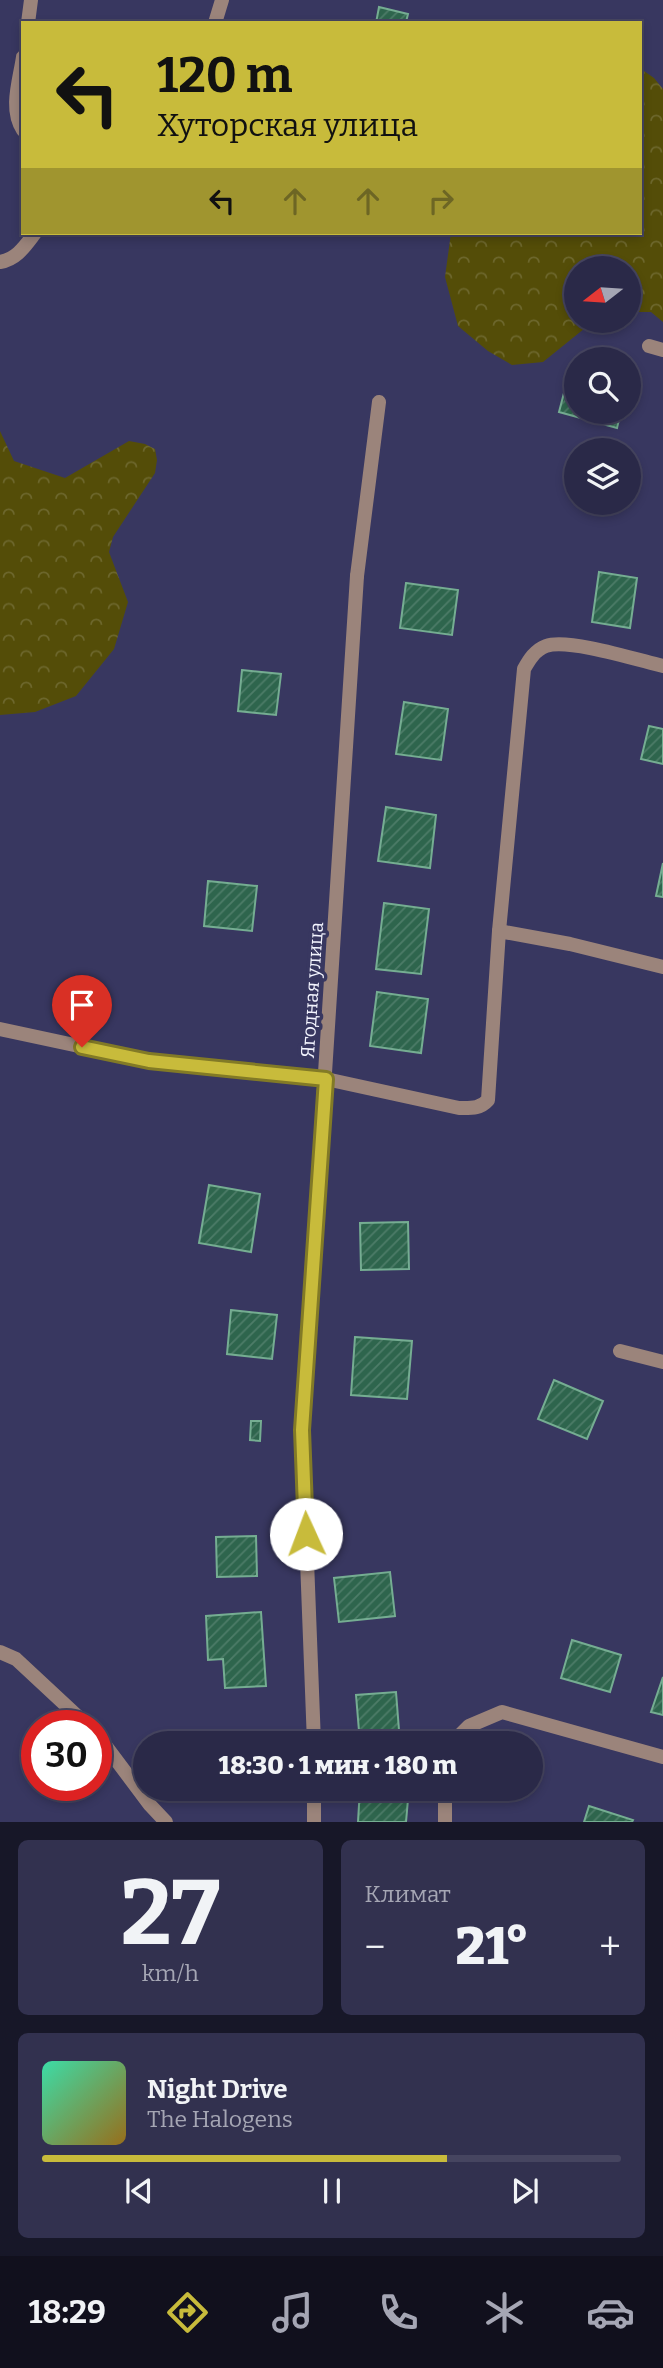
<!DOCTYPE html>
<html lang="ru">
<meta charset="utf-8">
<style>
body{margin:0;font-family:Bitter,serif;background:#32314f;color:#f1f3f6;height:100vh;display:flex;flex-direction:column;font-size:26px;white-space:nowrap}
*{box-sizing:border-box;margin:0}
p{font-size:23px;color:#a5a6b4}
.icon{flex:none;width:38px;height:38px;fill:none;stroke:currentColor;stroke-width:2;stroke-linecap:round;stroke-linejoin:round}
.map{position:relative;height:1822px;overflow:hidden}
.sheet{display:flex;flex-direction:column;gap:18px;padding:18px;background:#171728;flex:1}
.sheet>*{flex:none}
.guide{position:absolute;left:21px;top:21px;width:621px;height:214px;border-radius:0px;box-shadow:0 4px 10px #0003,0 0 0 2px #464560;background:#c8bb3b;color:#111;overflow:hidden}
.needle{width:46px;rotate:253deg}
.fabs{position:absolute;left:564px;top:256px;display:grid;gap:14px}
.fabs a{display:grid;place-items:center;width:77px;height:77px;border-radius:50%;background:#2a2948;box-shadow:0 4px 10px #0003,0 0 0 2px #464560;font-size:35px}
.speed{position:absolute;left:21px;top:1710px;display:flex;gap:14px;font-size:35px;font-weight:700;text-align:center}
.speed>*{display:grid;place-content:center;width:91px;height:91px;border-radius:50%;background:#2a2948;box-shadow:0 4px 10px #0003,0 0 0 2px #464560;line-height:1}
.speed .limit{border:10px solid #d22;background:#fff;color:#111}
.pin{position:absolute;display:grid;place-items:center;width:60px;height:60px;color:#fff;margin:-72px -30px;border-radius:50% 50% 50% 0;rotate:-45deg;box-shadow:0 0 7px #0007}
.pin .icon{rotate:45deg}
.me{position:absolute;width:77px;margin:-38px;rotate:358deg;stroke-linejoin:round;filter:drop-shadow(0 0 5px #0008)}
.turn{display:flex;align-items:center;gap:24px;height:147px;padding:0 21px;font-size:32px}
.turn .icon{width:91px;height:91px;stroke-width:2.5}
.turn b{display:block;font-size:49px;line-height:60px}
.lanes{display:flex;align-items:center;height:66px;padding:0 21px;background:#0003;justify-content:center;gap:35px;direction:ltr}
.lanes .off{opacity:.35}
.big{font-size:52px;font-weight:800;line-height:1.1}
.sheet .card{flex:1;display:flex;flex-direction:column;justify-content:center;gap:10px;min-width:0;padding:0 24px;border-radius:10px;background:#32314f}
.sheet .dial{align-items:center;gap:0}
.dial b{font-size:91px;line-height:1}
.song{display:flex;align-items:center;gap:21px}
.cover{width:84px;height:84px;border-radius:10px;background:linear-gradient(135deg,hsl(160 70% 55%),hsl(40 70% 35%))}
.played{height:7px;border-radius:4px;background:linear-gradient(90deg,#c8bb3b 70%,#464560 70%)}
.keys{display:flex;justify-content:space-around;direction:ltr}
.heat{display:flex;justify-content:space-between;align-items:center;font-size:38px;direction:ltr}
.sheet .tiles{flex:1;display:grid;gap:18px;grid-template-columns:1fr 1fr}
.card:last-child{grid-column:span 2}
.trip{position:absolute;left:133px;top:1731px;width:410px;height:70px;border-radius:35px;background:#2a2948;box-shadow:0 4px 10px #0003,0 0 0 2px #464560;font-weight:800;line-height:70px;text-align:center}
.menu{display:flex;height:112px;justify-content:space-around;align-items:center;background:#11101d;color:#a5a6b4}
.menu .icon{width:49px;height:49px}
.menu .current{color:#c8bb3b}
.menu b{font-size:32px;color:#f1f3f6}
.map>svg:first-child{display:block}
.forest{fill:url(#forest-crowns)}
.building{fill:url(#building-hatch);stroke:#75ad92;stroke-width:2}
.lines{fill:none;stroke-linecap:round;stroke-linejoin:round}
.service{stroke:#9b847b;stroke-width:14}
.minor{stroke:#9b847b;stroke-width:14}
.route-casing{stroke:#827a26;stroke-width:18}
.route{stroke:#c8bb3b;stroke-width:12}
.labels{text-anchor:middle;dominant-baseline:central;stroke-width:7;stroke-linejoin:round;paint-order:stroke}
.street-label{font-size:19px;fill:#f3f4fe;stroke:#383760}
</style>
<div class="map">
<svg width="663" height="1822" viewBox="0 0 663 1822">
<defs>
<pattern id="forest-crowns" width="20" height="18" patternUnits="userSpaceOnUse" patternTransform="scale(1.75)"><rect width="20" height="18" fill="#544d08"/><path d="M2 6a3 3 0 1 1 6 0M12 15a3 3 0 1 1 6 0" fill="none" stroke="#6d672d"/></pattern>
<pattern id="building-hatch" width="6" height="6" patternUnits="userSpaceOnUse" patternTransform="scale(1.75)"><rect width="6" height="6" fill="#2e654d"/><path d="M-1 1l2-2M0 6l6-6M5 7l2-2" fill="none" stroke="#4d7c68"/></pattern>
</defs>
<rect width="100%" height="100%" fill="#383760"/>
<g class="forest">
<path d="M 641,69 L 654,78 L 663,89 L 663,322 L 651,312 L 628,312 L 628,268 L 576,268 L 576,320 L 595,320 L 543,362 L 512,365 L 488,351 L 458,326 L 445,277 L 451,233 L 640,233 Z"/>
<path d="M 0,431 L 14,461 L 65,478 L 129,441 L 145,444 L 155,449 L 157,460 L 155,473 L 113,537 L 109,552 L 128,602 L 114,649 L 76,696 L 35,712 L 0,715 Z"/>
</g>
<g class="building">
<path d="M 379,7 L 408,14 L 406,22 L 409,23 L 376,23 Z"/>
<path d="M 571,366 L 576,367 L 576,411 L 621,411 L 617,428 L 559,412 Z"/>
<path d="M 599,572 L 637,578 L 630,628 L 592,622 Z"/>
<path d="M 406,583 L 458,590 L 452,635 L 400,628 Z"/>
<path d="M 242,670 L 281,674 L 276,715 L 238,711 Z"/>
<path d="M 404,702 L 448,709 L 441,760 L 396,754 Z"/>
<path d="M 649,726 L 663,729 L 663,764 L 641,759 Z"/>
<path d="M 386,807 L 436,815 L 430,868 L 378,861 Z"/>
<path d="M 663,863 L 663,897 L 656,896 Z"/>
<path d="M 208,881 L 257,886 L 252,931 L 204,926 Z"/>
<path d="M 384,903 L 429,909 L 421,974 L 376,969 Z"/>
<path d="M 377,992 L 428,999 L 421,1053 L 370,1046 Z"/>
<path d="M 209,1185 L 260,1194 L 251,1252 L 199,1243 Z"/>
<path d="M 408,1222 L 409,1269 L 361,1270 L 360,1223 Z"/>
<path d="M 231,1310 L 277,1315 L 272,1359 L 227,1354 Z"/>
<path d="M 355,1337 L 412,1341 L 407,1399 L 351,1395 Z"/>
<path d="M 554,1380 L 603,1401 L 587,1439 L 538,1419 Z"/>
<path d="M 251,1421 L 261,1421 L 260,1441 L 250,1440 Z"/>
<path d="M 256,1536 L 257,1576 L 217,1577 L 216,1537 Z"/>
<path d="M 390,1572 L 395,1616 L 339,1622 L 334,1578 Z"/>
<path d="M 261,1612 L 266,1686 L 225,1688 L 223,1659 L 208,1660 L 206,1616 Z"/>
<path d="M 572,1640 L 621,1655 L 610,1692 L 561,1678 Z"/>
<path d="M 663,1677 L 663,1715 L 651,1712 Z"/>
<path d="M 396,1692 L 400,1743 L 360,1743 L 356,1695 Z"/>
<path d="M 360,1788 L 409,1788 L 406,1822 L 358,1822 Z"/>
<path d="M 589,1806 L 633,1820 L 632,1822 L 584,1822 Z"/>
</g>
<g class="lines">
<g class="service">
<path d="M 28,23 L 31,0"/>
<path d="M 215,23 L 222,0"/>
<path d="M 23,57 C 20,79 9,109 23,130"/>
<path d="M 0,262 C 17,259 25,246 35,233"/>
<path d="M 357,576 L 379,402"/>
</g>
<g class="minor">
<path d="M 649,346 L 663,350"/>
<path d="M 499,931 L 524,669 C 529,660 535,650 546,646 C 568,638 638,660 663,666"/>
<path d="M 0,1029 L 149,1061 L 326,1079 L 459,1108 C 471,1108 480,1109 488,1100 L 499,931 L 570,944 L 663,967"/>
<path d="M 620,1351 L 663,1362"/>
<path d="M 0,1652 L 16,1659 L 88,1726"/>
<path d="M 96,1733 L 150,1805 L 166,1822"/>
<path d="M 314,1743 L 302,1430 L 357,576"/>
<path d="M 452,1743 L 469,1726 L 502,1712 L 663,1757"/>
<path d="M 445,1788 L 445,1822"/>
<path d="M 314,1822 L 314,1788"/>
</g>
</g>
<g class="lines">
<defs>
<path id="route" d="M 82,1047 L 149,1061 L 326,1079 L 302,1430 L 306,1534"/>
</defs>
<use href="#route" class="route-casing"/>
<use href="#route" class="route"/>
</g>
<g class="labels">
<g class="street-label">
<text transform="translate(312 990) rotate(-86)">Ягодная улица</text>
</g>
</g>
</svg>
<div class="fabs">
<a><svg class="needle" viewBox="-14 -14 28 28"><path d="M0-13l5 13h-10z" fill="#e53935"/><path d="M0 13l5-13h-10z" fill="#a5a6b4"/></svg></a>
<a><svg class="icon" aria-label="search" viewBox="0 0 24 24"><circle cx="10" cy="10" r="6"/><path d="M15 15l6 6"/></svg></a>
<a><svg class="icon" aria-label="layers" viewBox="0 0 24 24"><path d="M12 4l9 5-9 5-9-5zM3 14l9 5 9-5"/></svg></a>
</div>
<div class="speed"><div class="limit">30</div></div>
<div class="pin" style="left:82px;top:1047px;background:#d93025"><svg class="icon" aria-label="arrive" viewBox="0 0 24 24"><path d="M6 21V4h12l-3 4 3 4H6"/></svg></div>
<svg class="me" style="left:306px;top:1534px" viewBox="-20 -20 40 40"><circle r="19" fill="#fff"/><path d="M0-13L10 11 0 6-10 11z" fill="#c8bb3b"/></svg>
<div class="trip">18:30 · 1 мин · 180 m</div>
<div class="guide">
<div class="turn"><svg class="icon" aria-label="left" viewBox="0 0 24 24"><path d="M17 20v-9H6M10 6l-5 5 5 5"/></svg><div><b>120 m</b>Хуторская улица</div></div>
<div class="lanes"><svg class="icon" aria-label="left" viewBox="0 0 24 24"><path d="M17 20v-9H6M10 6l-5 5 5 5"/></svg><svg class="icon off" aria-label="ahead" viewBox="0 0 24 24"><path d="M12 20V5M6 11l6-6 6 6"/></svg><svg class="icon off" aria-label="ahead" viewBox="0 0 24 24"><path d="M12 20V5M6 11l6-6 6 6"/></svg><svg class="icon off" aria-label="right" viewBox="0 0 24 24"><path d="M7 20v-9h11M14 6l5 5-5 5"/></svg></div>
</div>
</div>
<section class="sheet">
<div class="tiles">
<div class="card dial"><b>27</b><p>km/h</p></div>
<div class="card"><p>Климат</p>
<div class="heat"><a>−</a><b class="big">21°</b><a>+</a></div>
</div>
<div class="card">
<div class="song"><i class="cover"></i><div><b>Night Drive</b><p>The Halogens</p></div></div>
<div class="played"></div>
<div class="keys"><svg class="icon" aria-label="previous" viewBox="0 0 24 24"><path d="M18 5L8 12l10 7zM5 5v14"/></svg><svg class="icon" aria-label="pause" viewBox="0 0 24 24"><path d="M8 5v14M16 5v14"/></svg><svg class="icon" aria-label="next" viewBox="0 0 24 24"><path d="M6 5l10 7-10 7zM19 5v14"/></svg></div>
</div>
</div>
</section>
<nav class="menu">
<b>18:29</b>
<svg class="icon current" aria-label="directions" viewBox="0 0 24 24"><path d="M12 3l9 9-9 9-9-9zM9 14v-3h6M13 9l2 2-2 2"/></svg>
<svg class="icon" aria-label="music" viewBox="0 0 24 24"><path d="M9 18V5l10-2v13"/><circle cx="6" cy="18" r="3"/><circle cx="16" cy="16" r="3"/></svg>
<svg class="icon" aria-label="phone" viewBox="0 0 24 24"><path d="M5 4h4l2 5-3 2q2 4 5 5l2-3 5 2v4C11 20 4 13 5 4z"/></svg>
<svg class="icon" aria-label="climate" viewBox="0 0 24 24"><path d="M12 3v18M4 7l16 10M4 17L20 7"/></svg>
<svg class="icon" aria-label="car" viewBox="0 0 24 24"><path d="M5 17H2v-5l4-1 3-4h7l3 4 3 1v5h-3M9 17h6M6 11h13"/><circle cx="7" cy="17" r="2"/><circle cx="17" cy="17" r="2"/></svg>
</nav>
